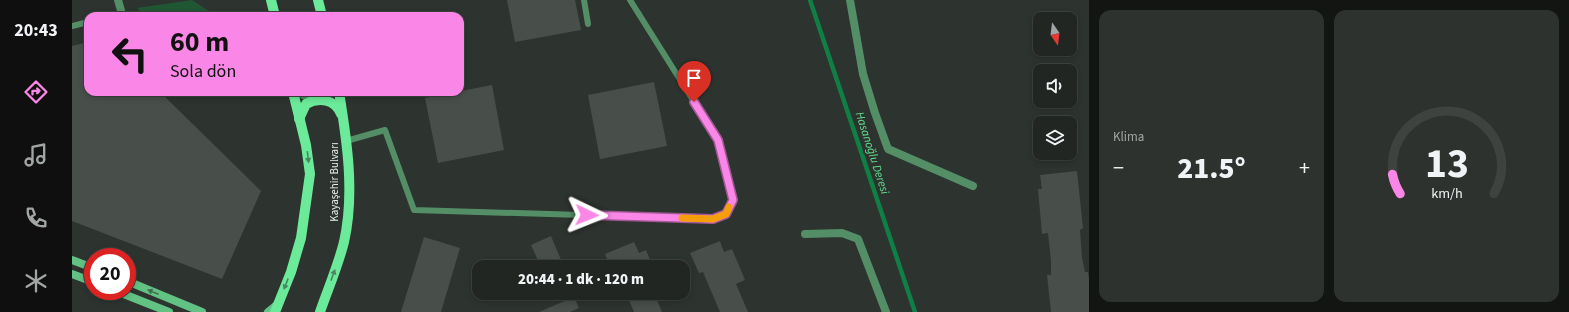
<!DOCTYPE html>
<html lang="tr">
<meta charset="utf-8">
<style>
body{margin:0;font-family:"Source Sans 3",sans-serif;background:#2e322f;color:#f1f3f6;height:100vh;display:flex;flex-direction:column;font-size:15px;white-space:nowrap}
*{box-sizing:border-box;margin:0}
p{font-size:13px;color:#a2a5a5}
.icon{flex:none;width:22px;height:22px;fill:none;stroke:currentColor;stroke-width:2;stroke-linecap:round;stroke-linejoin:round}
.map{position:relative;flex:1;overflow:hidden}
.drawer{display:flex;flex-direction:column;gap:10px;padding:10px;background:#131513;width:480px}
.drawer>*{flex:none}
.hud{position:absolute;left:12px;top:12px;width:380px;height:84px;border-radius:12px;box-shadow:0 2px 6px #0003,0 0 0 1px #3f4340;background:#fa87e7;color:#111;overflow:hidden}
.needle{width:26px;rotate:166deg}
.controls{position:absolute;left:961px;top:12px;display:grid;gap:8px}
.controls a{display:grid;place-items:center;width:44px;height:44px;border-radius:8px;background:#222622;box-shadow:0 2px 6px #0003,0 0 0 1px #3f4340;font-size:20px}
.speed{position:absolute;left:12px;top:248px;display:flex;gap:8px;font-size:20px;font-weight:700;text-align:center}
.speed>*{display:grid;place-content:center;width:52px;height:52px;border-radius:50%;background:#222622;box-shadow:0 2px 6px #0003,0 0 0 1px #3f4340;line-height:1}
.speed .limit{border:6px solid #d22;background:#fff;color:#111}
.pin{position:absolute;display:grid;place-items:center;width:34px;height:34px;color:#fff;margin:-41px -17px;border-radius:50% 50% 50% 0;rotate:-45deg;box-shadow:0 0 4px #0007}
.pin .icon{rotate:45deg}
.me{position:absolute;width:44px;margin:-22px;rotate:92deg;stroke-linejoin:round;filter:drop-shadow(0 0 3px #0008)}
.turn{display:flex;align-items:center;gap:14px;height:84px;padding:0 20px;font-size:18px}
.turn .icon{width:52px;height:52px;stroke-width:2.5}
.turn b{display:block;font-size:28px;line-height:34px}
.big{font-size:30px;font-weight:800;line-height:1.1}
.drawer .widget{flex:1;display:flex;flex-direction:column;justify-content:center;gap:6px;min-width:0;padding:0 14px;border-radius:12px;background:#2e322f}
.drawer .dial{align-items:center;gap:0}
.dial svg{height:104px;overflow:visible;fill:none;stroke:#3f4340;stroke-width:7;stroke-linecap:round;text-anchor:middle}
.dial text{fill:#f1f3f6;stroke:none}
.heat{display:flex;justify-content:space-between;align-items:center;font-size:22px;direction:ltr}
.drawer .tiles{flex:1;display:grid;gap:10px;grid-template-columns:repeat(2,1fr)}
.trip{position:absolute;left:400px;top:260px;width:218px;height:40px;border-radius:12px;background:#222622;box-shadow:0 2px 6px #0003,0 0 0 1px #3f4340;font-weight:800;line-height:40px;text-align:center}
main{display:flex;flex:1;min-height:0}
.tab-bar{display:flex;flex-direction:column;width:72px;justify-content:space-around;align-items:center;background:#0e0f0e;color:#a2a5a5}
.tab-bar .icon{width:28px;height:28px}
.tab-bar .on{color:#fa87e7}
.tab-bar b{font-size:18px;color:#f1f3f6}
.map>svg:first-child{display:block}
.green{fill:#215635}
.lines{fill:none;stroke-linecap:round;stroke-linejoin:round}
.stream{stroke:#0f7f45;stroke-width:4.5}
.building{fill:#484f4a}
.lane{stroke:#548e67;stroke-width:6}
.street{stroke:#548e67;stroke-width:8}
.secondary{stroke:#62c284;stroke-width:8}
.primary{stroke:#6beb9a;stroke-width:10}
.oneway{fill:#49865f}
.oneway2{fill:#426c50}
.route-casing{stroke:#a25896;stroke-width:10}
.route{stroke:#fa87e7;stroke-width:7}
.slow{stroke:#f59e0b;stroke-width:7}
.labels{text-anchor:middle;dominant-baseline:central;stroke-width:4;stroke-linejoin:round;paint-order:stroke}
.street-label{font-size:11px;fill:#e9edea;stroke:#2d332e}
.water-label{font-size:12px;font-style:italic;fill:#63e192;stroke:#2d332e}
</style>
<main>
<nav class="tab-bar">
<b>20:43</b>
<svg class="icon on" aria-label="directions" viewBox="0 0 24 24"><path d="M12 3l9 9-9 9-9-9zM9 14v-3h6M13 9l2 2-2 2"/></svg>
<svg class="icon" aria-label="music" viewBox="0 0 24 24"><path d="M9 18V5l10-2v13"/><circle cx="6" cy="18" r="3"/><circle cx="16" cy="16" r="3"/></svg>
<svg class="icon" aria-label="phone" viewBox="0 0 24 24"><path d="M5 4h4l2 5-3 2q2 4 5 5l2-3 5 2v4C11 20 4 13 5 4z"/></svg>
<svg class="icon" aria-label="climate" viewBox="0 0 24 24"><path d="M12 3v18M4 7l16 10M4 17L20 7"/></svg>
</nav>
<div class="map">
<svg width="1017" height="312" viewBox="0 0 1017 312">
<rect width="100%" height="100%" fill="#2d332e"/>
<path class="green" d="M 120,0 L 144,16 L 73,16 L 65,8 Z"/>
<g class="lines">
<path class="stream" d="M 738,0 L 843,312"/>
</g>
<g class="building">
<path d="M 435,0 L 503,0 L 509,30 L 443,42 Z"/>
<path d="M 16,42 L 16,92 L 88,92 L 189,191 L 150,279 L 0,221 L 0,46 Z"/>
<path d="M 582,82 L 595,146 L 528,159 L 516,95 Z"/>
<path d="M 420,85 L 432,150 L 366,163 L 353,98 Z"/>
<path d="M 1005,171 L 1011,228 L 1008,230 L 1010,257 L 1013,272 L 1016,272 L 1017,279 L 1017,312 L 979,312 L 975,275 L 979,275 L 979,261 L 976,233 L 970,234 L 966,189 L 970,189 L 968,175 Z"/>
<path d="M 479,236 L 492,267 L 469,267 L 459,245 Z"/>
<path d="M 352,237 L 388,248 L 369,312 L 329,312 Z"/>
<path d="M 648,241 L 652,252 L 660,249 L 673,280 L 664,284 L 676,312 L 648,312 L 631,272 L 627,273 L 618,253 Z"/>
<path d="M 562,242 L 567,253 L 574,250 L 581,267 L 538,267 L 533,254 Z"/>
<path d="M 554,293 L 582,293 L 590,312 L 562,312 Z"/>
<path d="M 502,297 L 507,308 L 498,312 L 467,312 Z"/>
</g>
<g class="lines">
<g class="lane">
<path d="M 512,0 L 516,24"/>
<path d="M 42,16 L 50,14 L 59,16"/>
<path d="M 0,26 L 16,22"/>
<path d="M 224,92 L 240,101"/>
<path d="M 274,141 L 313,130 L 342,210 L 641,219 L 654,214 L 661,200 L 646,140 L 558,0"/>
</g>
<g class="street">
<path d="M 46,0 L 50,14"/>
<path d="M 778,0 L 791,74 L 803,113 L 816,149 L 901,186"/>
<path d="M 733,234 L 770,233 L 786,239 L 814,312"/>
</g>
<g class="secondary">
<path d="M 0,260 L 21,268"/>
<path d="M 0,274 L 21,282"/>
<path d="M 55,281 L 130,312"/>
<path d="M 44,291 L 97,312"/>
<path d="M 196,312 L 207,303"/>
</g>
<g class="primary">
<path d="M 199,0 L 203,16"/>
<path d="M 246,0 L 250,16"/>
<path d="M 227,119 L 234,104 C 247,97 263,99 269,114"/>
<path d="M 203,312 L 219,272 L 229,238 L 238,174 L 234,145 L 221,92"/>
<path d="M 248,312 C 256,289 266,266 272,242 C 283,193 275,141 267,92"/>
</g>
</g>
<defs><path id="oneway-solid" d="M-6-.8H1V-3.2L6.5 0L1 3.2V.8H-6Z"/></defs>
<g class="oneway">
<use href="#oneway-solid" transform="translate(236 157) rotate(83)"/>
<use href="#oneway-solid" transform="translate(261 275) rotate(-70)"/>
<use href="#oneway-solid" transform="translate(214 284) rotate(111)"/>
</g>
<use class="oneway2" href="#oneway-solid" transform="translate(81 292) rotate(-158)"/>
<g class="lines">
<defs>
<path id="route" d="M 515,215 L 641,219 L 654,214 L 661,200 L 646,140 L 622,102"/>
</defs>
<use href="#route" class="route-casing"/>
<use href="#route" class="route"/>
<path class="slow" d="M 610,218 L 641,219 L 654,214 L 657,207"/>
</g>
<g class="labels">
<g class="street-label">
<text transform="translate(262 182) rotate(-90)">Kayaşehir Bulvarı</text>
</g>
<g class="water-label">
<text transform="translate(800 153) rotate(72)">Hasanoğlu Deresi</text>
</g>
</g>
</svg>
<div class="controls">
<a><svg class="needle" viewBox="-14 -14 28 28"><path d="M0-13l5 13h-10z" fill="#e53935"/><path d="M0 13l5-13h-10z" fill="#a2a5a5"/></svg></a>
<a><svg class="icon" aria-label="sound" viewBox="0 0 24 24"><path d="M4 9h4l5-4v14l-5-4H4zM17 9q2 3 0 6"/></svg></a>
<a><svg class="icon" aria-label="layers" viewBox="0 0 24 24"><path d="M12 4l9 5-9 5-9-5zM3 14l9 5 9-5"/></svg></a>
</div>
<div class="speed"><div class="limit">20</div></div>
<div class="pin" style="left:622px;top:102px;background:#d93025"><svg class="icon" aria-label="arrive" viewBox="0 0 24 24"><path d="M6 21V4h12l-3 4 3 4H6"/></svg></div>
<svg class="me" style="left:515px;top:215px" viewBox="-20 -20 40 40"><path d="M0-17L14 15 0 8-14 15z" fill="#fa87e7" stroke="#fff" stroke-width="4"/></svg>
<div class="trip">20:44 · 1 dk · 120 m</div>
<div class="hud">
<div class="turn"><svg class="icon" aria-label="left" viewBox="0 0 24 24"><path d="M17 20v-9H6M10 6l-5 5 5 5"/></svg><div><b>60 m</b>Sola dön</div></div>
</div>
</div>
<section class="drawer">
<div class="tiles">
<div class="widget"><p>Klima</p>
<div class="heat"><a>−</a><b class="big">21.5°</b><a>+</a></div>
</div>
<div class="widget dial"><svg viewBox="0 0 100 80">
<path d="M14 69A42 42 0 1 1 86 69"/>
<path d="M14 69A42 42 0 0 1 8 54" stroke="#fa87e7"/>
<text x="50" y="56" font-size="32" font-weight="700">13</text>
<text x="50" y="72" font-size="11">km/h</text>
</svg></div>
</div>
</section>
</main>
